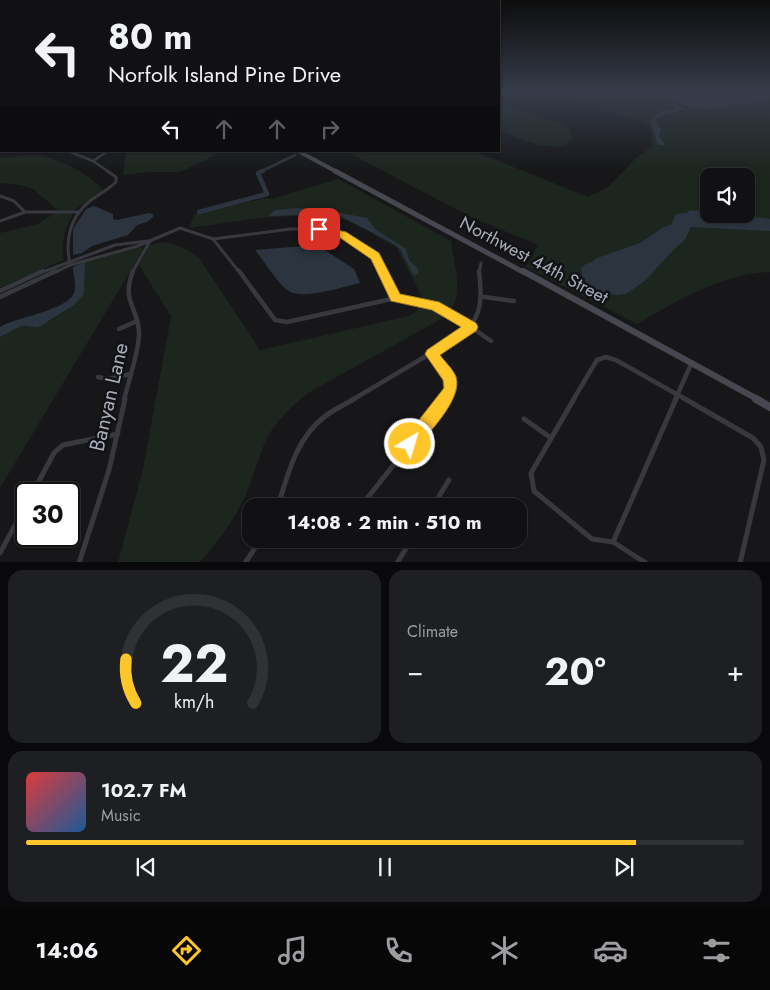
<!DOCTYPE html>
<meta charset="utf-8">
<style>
body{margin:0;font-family:Jost,sans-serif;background:#1e1f22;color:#f1f3f6;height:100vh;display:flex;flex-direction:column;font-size:19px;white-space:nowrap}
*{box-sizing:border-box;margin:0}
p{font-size:16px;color:#9c9da0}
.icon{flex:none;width:28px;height:28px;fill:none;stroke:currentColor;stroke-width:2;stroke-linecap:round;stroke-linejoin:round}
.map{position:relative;height:562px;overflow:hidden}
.side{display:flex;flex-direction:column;gap:8px;padding:8px;background:#09090b;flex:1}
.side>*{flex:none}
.top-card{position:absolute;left:0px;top:0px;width:500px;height:152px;box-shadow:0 1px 4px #0004,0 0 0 1px #303134;background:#111114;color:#f1f3f6;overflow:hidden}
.controls{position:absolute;left:700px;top:168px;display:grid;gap:10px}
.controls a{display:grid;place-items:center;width:55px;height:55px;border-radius:10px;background:#111114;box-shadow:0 1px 4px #0004,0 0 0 1px #303134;font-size:25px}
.speed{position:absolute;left:15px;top:482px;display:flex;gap:10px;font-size:25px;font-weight:700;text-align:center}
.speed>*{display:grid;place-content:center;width:65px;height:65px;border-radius:50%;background:#111114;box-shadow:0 1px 4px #0004,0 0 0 1px #303134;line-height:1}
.speed .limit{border:2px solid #111;border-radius:8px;background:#fff;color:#111}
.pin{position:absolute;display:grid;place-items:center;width:42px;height:42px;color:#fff;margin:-21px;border-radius:10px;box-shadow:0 2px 8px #0006}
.me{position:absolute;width:55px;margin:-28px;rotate:38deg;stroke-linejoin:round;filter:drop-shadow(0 0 4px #0008)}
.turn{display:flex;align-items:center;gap:18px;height:105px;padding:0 25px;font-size:22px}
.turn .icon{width:65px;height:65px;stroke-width:2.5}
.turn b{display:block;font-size:35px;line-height:42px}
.lanes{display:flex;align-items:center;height:48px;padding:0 25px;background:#0003;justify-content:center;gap:25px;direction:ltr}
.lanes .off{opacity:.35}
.big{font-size:38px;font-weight:700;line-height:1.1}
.side .tile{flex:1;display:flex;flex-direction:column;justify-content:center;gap:8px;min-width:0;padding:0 18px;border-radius:15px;background:#1e1f22}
.side .dial{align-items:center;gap:0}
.dial svg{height:130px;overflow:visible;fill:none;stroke:#303134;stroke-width:7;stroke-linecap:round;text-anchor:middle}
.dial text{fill:#f1f3f6;stroke:none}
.song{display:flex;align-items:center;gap:15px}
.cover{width:60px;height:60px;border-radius:8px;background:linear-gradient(135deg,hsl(0 70% 55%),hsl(210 70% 35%))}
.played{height:5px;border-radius:2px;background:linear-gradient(90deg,#ffc62a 85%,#303134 85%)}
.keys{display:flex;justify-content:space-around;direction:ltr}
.heat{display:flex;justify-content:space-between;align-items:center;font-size:28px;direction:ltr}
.side .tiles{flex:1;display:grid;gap:8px;grid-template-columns:1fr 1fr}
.tile:last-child{grid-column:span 2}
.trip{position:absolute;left:242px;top:498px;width:285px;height:50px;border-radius:15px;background:#111114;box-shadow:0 1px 4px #0004,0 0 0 1px #303134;font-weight:700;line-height:50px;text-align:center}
.dock{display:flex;height:80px;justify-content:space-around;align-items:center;background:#070708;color:#9c9da0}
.dock .icon{width:35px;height:35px}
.dock .selected{color:#ffc62a}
.dock b{font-size:22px;color:#f1f3f6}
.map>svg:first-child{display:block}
.built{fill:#232327}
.green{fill:#1d251f;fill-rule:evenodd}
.water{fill:#2c353f}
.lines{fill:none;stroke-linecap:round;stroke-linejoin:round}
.canal-far1{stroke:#2c353f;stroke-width:3}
.canal{stroke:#2c353f;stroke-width:4.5}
.street-far3{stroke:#38393f;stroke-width:2.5}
.street-far2{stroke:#38393f;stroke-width:3}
.street-far1{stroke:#38393f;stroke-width:4.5}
.street{stroke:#38393f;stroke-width:5}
.secondary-far3{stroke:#46474f;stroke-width:4}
.secondary-far2{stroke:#46474f;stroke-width:5}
.secondary-far1{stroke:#46474f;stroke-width:6}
.secondary{stroke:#46474f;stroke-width:8}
.route{fill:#ffc62a;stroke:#a6811b}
.labels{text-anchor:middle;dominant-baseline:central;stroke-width:5;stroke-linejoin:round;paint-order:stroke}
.street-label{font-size:18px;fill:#a8adba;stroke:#121215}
.near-street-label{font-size:21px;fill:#a8adba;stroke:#121215}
</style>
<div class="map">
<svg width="770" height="563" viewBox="0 0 770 563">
<rect width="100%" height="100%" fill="#17171a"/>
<path class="built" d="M 672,92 L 765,92 L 698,100 Z"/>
<g class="green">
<path d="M 543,92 L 643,92 L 703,110 L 770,101 L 770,272 C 723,273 677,301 637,324 L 526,267 L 538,245 L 471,217 L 345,151 L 474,151 L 588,197 L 609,186 L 636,158 L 652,147 L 650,126 L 643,122 ZM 709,176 L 746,176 L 746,214 L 709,214 Z"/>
<path d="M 499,103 L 563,124 L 570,129 L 573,139 C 555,157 519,138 500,130 Z"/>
<path d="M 126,151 L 216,151 L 218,154 L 180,172 L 148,172 L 123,175 Z"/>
<path d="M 34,155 C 58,158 86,171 103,190 L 73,211 L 58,210 L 33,189 L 21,185 L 0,183 L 0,158 Z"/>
<path d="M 338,179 L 451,241 C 454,268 468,301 441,319 L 308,393 C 291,407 272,424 264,445 C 256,465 251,484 242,503 C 231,525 216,543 200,562 L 118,563 L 143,469 L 171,316 L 139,265 L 150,245 L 164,242 L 180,246 L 199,258 L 260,350 L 409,316 L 417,311 L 422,297 L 397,248 L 365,229 L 345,220 L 327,215 L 267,217 L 189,228 L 194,215 L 265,198 L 271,199 Z"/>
<path d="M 55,213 L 72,214 L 72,216 C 63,231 62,243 63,260 L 0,288 L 0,233 L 38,224 Z"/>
<path d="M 142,247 L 143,250 L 0,488 L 0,337 L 21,326 L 28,327 L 50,321 L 74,305 L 84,294 L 85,262 Z"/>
</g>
<g class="water">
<path d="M 643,92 L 672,92 L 698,100 L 770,94 L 770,101 L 703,110 Z"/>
<path d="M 674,104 L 685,109 L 654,119 L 661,130 L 659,135 L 665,145 L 658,145 L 650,120 L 662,110 L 666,111 L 675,108 Z"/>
<path d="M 94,206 L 113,214 L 113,219 L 117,220 L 149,213 L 153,214 L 153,217 L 147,222 L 137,225 L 128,235 L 92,246 L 82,253 L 73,255 L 73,229 L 86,209 Z"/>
<path d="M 297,208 L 325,210 L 367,218 L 376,230 L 406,249 L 409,260 L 418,269 L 418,273 L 415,276 L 413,274 L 400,249 L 394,244 L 342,217 L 321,214 L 272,216 L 269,215 L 275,210 Z"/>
<path d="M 690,210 L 770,219 L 770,231 L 691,227 L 684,241 L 674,249 L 646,280 L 626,294 L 616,295 L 590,290 L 584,284 L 581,269 L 584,265 L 592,262 L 597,258 L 640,243 L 664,227 L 671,225 L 676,214 L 687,213 Z"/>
<path d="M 304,246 L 325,250 L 354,269 L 360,283 C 342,287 301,301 287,290 C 275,280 265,262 255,250 Z"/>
<path d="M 85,262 L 84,294 L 74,305 L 44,324 L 37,327 L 21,326 L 0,337 L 0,327 C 16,317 72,310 75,290 C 76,283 73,274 73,267 Z"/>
</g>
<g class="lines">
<path class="canal-far1" d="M 260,172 L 295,155"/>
<path class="canal" d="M 199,212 L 267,194 L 258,173 L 263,171"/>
<g class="street-far3">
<path d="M 68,151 L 93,161 L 109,172"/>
<path d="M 93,161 L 108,151"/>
</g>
<g class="street-far2">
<path d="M 0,196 L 14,201 L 25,212 L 78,212"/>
<path d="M 0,221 L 25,212"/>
<path d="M 213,239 L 291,229 L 319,229 L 342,235 L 375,256 L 383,273"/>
<path d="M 70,265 C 65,240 70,217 90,201 C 99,194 108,190 116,182 L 116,177 L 107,171"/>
<path d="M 40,273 L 115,245 L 148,241"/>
<path d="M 54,273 L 70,265 L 138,246 L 180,228 L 213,239 L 240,273"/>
<path d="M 132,273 L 150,241"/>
<path d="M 479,273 L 481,263"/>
</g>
<g class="street-far1">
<path d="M 239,271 L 275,320 L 287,322 L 396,298 L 420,302 L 448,311 L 491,341"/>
<path d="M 383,271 L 396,298"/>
<path d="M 0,291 L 43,271"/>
<path d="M 0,297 L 56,271"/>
<path d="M 484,297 L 514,301"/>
<path d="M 119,329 L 137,321"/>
<path d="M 432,354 C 442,368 456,383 445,400"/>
<path d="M 98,377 L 107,379 L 131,374"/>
<path d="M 124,400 C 128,383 140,348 139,332 C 138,307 121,302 133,271"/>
<path d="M 352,400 L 465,333 C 483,313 482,297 479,271"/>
<path d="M 573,400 L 597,360 L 606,357 L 616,360 L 687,400"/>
<path d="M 675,400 L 692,362"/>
</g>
<g class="street">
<path d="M 574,399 L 531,473 L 534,491 L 592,539 L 613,542 L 646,563"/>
<path d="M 685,399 L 753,438 L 761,447 L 764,460 L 740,563"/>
<path d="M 524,419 L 551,438"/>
<path d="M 32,494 L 54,453 L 63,445 L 118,434"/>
<path d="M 278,506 C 288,474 296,439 324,417 C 333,410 344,405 354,399"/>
<path d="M 361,506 L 446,399"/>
<path d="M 433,506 L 449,480"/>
<path d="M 613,542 L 676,399"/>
<path d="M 0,553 L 26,505"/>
<path d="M 79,563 L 109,470 L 125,399"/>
<path d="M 245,563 L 261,539"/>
<path d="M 397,563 L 412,539"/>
</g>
<path class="secondary-far3" d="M 298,151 L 337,172"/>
<path class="secondary-far2" d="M 335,171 L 525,273"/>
<path class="secondary-far1" d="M 523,271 L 759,400"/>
<path class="secondary" d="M 756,399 L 770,407"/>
</g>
<linearGradient id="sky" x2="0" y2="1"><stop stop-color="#0d0d0e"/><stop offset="0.54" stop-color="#363c49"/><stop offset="1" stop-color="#363c49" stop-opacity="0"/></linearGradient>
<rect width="770" height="171" fill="url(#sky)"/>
<path class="route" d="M 319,226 L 346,232 L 379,253 L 400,294 L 439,302 L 476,323 L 478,327 L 476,331 L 440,355 C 445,362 453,369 456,377 C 463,399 428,433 415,450 L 410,452 L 404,450 L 402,444 L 404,439 L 444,388 L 443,380 L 425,354 L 427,350 L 461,327 L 432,310 L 391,301 L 371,259 L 339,237 L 315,232 L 315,227 Z"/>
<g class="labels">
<g class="street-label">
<text transform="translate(534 260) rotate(28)">Northwest 44th Street</text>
</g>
<g class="near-street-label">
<text transform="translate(109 397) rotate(-77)">Banyan Lane</text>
</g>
</g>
</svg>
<div class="controls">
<a><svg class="icon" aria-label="sound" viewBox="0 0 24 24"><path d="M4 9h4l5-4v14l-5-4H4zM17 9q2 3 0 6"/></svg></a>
</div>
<div class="speed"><div class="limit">30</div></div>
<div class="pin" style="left:319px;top:229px;background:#d93025"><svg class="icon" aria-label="arrive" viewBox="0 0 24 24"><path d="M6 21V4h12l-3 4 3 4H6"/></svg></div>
<svg class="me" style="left:410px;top:444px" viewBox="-20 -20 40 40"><circle r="17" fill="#ffc62a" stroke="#fff" stroke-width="3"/><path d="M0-11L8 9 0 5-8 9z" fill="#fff"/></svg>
<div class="trip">14:08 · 2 min · 510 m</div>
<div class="top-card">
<div class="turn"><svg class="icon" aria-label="left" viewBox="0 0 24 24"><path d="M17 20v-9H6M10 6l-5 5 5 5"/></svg><div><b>80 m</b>Norfolk Island Pine Drive</div></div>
<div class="lanes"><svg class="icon" aria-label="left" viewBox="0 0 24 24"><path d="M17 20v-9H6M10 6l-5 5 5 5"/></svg><svg class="icon off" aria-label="ahead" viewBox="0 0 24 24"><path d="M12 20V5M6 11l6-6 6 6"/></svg><svg class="icon off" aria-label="ahead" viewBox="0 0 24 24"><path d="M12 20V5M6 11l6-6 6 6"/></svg><svg class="icon off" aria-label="right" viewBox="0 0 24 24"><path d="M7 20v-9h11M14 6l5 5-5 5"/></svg></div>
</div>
</div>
<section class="side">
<div class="tiles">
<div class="tile dial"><svg viewBox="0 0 100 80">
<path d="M14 69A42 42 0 1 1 86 69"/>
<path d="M14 69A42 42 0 0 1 8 42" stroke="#ffc62a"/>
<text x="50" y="56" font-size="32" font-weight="700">22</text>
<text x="50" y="72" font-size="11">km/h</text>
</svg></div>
<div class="tile"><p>Climate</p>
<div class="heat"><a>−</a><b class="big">20°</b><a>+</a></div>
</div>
<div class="tile">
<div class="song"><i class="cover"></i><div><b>102.7 FM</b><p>Music</p></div></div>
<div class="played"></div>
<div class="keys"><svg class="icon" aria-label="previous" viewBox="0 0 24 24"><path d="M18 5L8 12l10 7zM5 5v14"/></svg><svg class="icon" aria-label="pause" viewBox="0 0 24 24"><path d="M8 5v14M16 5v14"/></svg><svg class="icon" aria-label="next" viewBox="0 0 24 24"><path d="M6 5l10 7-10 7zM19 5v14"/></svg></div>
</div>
</div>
</section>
<nav class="dock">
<b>14:06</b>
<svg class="icon selected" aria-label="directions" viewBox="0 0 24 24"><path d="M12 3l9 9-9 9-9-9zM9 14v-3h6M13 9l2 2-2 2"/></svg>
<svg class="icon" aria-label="music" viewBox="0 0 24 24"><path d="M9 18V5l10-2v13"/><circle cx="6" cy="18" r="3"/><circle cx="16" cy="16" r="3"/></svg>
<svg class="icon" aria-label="phone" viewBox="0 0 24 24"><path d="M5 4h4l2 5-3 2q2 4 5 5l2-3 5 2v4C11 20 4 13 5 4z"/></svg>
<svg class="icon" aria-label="climate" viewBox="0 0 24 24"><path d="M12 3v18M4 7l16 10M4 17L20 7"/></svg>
<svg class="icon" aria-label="car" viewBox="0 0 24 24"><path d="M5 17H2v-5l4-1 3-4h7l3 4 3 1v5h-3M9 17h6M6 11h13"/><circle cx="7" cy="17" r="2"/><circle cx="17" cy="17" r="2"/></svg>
<svg class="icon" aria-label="filters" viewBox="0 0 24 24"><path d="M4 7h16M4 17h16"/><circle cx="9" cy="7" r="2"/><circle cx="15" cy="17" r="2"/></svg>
</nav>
